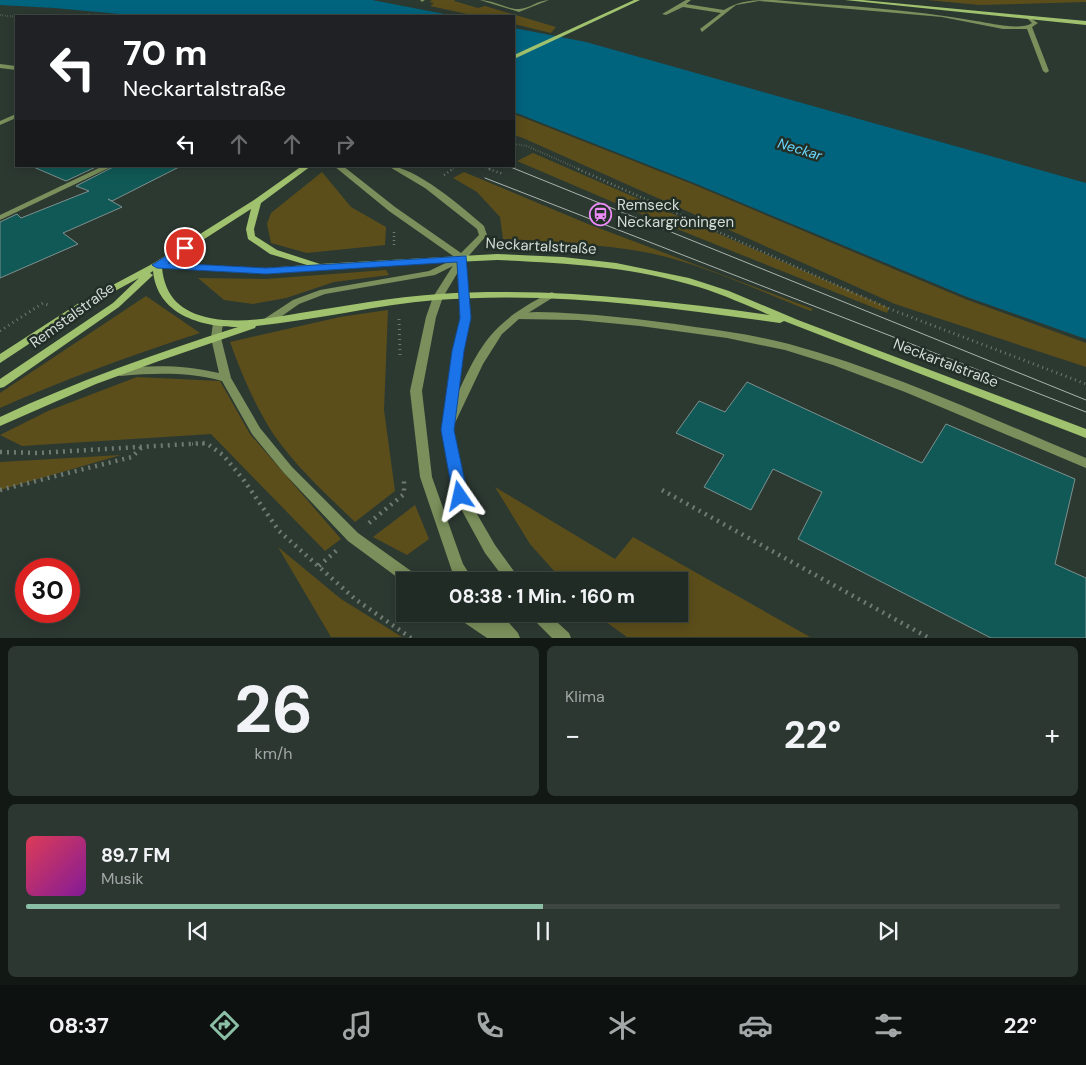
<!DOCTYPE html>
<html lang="de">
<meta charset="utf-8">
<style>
body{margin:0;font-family:"DM Sans",sans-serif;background:#2d3732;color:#f1f3f6;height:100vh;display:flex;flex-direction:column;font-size:19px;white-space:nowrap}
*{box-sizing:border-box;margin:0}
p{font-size:16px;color:#a2a7a7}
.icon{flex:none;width:28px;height:28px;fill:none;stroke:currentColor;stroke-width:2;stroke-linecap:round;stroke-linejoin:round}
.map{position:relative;height:638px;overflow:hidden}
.sheet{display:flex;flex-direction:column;gap:8px;padding:8px;background:#121814;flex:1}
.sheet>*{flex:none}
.hud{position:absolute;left:15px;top:15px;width:500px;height:152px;border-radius:0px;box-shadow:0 2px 12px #0003,0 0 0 1px #3e4742;background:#202124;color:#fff;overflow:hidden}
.speed{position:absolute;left:15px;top:558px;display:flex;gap:10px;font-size:25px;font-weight:700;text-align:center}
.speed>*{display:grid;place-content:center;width:65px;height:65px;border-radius:50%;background:#212b25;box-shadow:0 2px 12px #0003,0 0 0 1px #3e4742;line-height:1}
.speed .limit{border:8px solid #d22;background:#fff;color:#111}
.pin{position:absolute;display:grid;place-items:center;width:42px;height:42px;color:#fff;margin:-21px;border:2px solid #fff;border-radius:50%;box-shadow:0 1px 5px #0007}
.me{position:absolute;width:55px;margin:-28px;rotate:349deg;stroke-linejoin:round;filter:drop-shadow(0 0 4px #0008)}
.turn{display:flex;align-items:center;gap:18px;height:105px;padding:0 25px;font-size:22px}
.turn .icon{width:65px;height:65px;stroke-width:2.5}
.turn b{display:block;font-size:35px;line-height:42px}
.lanes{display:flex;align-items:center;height:48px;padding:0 25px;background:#0003;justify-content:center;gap:25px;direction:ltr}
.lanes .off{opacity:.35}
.big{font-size:38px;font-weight:700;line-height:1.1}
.sheet .card{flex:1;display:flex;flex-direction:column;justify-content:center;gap:8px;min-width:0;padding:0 18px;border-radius:8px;background:#2d3732}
.sheet .dial{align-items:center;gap:0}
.dial b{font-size:65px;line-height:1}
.song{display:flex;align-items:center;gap:15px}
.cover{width:60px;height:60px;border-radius:8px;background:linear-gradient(135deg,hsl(350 70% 55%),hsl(290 70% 35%))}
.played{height:5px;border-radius:2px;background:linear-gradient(90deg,#8abfa5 50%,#3e4742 50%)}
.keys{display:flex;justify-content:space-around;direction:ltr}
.heat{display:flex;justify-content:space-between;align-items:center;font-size:28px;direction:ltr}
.sheet .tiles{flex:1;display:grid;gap:8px;grid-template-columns:1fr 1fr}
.card:last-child{grid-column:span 2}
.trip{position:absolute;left:396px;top:572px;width:292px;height:50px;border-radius:0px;background:#212b25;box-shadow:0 2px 12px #0003,0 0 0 1px #3e4742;font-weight:700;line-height:50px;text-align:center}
.menu{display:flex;height:80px;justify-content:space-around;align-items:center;background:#0d110f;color:#a2a7a7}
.menu .icon{width:35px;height:35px}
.menu .current{color:#8abfa5}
.menu b{font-size:22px;color:#f1f3f6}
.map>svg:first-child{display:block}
.green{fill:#5c4e1b}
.water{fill:#00647f}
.building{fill:#115956;stroke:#7d908e}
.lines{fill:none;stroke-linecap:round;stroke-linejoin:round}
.path-far3{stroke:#6f7a73;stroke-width:2;stroke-dasharray:0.5 2;stroke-linecap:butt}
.path-far2{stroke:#6f7a73;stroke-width:2.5;stroke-dasharray:1 3;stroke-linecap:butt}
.path-far1{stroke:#6f7a73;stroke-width:3;stroke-dasharray:1 4;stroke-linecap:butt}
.path{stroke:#6f7a73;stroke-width:4.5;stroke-dasharray:2 5;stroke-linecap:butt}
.service{fill:#7a8f5b;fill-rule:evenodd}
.pedestrian{fill:#7a8f5b;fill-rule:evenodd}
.minor{fill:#7a8f5b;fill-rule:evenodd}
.secondary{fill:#a0c16d;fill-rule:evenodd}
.tram{stroke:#aab3ad;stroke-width:1}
.route{fill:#1a73e8;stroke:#114b97}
.labels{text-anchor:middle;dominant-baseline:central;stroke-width:5;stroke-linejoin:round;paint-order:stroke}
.far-water-label{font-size:14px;font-style:italic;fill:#6bd6fd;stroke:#222f27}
.poi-label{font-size:15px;fill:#d4dcd7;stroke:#222f27;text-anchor:start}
.street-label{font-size:15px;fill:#d4dcd7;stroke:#222f27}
</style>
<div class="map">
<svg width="1086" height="638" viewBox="0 0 1086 638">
<rect width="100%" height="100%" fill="#2c3931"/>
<g class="green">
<path d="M 432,0 L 455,0 L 454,1 L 478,8 L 485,6 L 556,27 L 551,33 L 514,24 L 514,16 L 476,16 L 430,6 L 434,3 L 429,2 Z"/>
<path d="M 927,0 L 1086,0 L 1086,2 L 980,5 Z"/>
<path d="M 514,114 L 692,184 L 965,299 L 1086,343 L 1086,367 L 895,304 L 523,138 L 514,135 Z"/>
<path d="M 533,153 L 889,308 L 887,313 L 662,223 L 517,161 Z"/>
<path d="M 322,172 L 351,207 L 386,227 L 385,245 L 307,253 L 271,243 L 267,224 L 271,213 Z"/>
<path d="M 464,172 L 588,224 L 813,309 L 811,311 C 759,291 699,262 644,252 C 598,244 550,241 503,239 L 500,217 L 477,192 L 453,178 Z"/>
<path d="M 386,270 L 389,275 L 334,282 L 286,298 L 253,304 L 224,300 L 198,278 L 266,279 Z"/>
<path d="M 146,296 L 200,333 C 132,355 65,379 0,408 L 0,393 Z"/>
<path d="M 388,310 L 384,410 L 395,491 L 355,522 C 327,495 297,468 274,435 C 255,406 242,375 230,342 L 340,317 Z"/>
<path d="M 137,377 L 220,381 L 250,434 L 341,539 L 325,551 L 211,434 L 22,446 L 0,435 L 48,411 Z"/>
<path d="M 121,455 L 0,490 L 0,462 Z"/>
<path d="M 495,487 L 615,559 L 633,537 L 810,637 L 627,637 L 595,614 L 680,614 L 680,581 L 563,581 L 530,544 Z"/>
<path d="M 415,505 L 429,539 L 407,555 L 373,537 Z"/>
<path d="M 278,547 L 341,599 L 402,637 L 331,637 Z"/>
</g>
<g class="water">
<path d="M 0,0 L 372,0 L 455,16 L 141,16 L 54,8 L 0,5 Z"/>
<path d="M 514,28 L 586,42 L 1086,183 L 1086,339 L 967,297 L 694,183 L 514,112 Z"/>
</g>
<g class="building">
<path d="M 31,166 L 98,166 L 66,181 Z"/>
<path d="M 115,166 L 181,166 L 112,201 L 108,199 L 122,207 L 63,233 L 78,244 L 0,278 L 0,222 L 17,214 L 21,218 L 89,191 L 76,186 Z"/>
<path d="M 747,382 L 922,463 L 946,424 L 1075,479 L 1055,564 L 1086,578 L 1086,638 L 991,638 L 798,539 L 822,492 L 773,469 L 751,510 L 704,487 L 724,455 L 676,433 L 699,401 L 725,412 Z"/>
</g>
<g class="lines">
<g class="path-far3">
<path d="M 0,15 L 16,17"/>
<path d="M 84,16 L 90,14"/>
<path d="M 514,144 L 527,146 L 581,170"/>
<path d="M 481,166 L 493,170"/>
<path d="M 451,170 L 457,166"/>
</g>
<g class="path-far2">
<path d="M 489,169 L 503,174"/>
<path d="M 578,169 L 850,291"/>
<path d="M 444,175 L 453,169"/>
<path d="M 394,232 L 394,245"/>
</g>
<g class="path-far1">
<path d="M 847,290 L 895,311 L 1086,384"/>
<path d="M 399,319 L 400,355"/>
<path d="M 0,331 L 43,303 L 48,305"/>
<path d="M 192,444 L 207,444"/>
</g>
<g class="path">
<path d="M 0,452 L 38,453 L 206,443 L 223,455 L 243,479 L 279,531 L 355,599 L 411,638"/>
<path d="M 0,490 L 132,457 L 142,447"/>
<path d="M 662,490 L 929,638"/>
<path d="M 369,523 L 404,494 L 404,481"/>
<path d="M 319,566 L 337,550"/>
</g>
<g class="service">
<path d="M 686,0 L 691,0 L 686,4 L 724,10 C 741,0 755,0 775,0 C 842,6 910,9 976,21 C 990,23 1020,31 1032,23 L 1027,18 L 1029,17 L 1038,23 L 1032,27 L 1049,71 L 1046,73 L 1043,71 L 1027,29 L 1003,29 L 942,17 L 759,1 L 736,5 L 702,32 L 700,29 L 721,13 L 683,7 L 666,15 L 662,14 Z"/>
<path d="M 334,166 L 343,166 L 395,207 L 461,253 L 479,235 L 477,229 L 425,188 L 388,166 C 415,166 463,208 484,226 L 487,235 L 465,260 L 435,275 L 325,294 L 299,304 L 272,323 L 264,323 L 263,321 L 264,319 L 293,300 L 320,290 L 429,271 L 456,258 L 389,211 Z"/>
<path d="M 537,312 C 590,313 643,319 695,327 C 727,331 758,336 789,344 C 891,372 988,417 1086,458 L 1086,468 L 905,392 L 833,365 L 785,350 L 727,338 L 640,326 L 578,320 L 516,319 L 511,316 L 516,313 Z"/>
</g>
<g class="pedestrian">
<path d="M 420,0 L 425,0 L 422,2 Z"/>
<path d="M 480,0 C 493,0 509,10 519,9 C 529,9 538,0 549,0 L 519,12 Z"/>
</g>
<g class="minor">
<path d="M 0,64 L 16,66 L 16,70 L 0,68 Z"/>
<path d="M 16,114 L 16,118 L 0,125 L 0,121 Z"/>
<path d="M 103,166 L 113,166 L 0,220 L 0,215 Z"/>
<path d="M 462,255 L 466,258 L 470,318 L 463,351 L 458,393 C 482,339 496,321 549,293 L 552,292 L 557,295 L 520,318 L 502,334 L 483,364 L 454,425 L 454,430 L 466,495 L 495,545 L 521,581 L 506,581 L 485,553 L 454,496 L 442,430 L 453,351 L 460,318 L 458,272 L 443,297 L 436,317 L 422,391 L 432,477 L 463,564 L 474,581 L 459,581 L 452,571 L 420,477 L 410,391 L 426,317 L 433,297 L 459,256 Z"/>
<path d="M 218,320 L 223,323 L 221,338 L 231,378 L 260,428 L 292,467 L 358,533 L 418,576 L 420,581 L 405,581 L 405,583 L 348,541 L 284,473 L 252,434 L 222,381 C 188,372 156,373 121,376 L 117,375 L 116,372 L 117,369 L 121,368 C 154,365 186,365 219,373 L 211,338 L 213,323 Z"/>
<path d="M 457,614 L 477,614 L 487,620 L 484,614 L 501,614 L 518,633 L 520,638 L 487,638 L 459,619 Z"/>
<path d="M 531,614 L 548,614 L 569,633 L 571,638 L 552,638 L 533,619 Z"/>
</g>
<g class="secondary">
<path d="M 634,0 L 640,0 L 514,59 L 514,55 Z"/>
<path d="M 845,0 L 862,0 L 1086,21 L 1086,25 Z"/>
<path d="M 302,166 L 311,166 L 261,203 L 254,229 L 255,236 L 277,250 L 320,264 L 497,254 L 563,257 L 616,263 L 689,278 L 729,291 L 798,320 L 1086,429 L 1086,438 L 784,321 L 780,323 C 667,307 551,291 436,300 C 376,305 316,320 256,326 L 255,328 L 159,361 L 96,384 L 0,426 L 0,417 C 77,381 157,353 238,327 C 200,327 157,314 153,271 L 150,273 L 153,275 L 151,277 L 119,307 L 4,387 L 0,388 L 0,379 L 113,303 L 139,278 L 85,307 L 0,363 L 0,354 L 79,303 L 154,263 L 254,200 ZM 251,209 L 246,229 L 248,239 L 270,254 L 307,265 L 266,268 L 167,263 ZM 497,260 C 561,263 625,266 688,284 C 716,291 743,304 770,315 C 660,300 550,287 439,294 C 392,297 346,306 300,313 C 271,318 240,324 210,318 C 181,312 165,297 162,268 L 266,274 L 393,265 Z"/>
</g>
<g class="tram">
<path d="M 508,166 L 1086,400"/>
<path d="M 485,178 L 1086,412"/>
</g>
</g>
<path class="route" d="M 185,244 L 190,248 L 188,250 L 168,263 L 266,268 L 466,256 L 471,318 L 464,351 L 454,430 L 468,496 L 465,500 L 460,502 L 455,500 L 453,496 L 441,430 L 452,351 L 460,318 L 457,262 L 266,274 L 157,268 L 152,265 Z"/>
<defs>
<symbol id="station-ring" viewBox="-11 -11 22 22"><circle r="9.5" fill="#222f27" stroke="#ed8cf9" stroke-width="1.5"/><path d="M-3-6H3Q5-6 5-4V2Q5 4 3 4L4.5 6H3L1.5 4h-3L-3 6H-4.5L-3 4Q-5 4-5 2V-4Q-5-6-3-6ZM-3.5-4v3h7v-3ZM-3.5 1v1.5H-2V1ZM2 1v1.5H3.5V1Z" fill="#ed8cf9"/></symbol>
</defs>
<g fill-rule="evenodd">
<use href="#station-ring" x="588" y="202" width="25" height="25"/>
</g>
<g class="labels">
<g class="far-water-label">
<text transform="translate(800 149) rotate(17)">Neckar</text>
</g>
<g class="poi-label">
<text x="617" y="205">Remseck<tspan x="617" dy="17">Neckargröningen</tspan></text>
</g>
<g class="street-label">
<text transform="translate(541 246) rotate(3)">Neckartalstraße</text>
<text transform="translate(72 315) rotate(-36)">Remstalstraße</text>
<text transform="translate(946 363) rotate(21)">Neckartalstraße</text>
</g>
</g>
</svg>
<div class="speed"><div class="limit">30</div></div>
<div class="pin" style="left:185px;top:248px;background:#d93025"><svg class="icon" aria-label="arrive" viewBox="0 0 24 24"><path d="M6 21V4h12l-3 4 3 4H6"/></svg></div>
<svg class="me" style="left:460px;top:496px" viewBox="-20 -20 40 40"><path d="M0-17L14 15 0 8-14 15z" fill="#1a73e8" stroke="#fff" stroke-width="4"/></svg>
<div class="trip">08:38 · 1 Min. · 160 m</div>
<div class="hud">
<div class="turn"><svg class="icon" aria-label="left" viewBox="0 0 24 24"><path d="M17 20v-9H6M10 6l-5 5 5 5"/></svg><div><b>70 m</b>Neckartalstraße</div></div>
<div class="lanes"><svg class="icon" aria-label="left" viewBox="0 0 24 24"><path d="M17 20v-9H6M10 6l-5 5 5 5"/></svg><svg class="icon off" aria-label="ahead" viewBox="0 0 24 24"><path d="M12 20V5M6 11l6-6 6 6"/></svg><svg class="icon off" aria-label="ahead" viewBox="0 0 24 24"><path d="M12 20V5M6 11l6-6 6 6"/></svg><svg class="icon off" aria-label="right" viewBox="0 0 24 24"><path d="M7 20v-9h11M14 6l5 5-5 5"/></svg></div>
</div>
</div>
<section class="sheet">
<div class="tiles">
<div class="card dial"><b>26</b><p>km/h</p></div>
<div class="card"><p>Klima</p>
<div class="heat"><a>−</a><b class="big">22°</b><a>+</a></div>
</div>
<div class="card">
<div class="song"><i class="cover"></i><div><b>89.7 FM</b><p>Musik</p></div></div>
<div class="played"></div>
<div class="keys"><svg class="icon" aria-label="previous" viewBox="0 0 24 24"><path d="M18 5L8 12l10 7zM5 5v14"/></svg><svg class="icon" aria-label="pause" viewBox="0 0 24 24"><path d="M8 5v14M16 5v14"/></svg><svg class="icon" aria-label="next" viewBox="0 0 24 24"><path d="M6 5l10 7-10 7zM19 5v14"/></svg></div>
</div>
</div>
</section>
<nav class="menu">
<b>08:37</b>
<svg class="icon current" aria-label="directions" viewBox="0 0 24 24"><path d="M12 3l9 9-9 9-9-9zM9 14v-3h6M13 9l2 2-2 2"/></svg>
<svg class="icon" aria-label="music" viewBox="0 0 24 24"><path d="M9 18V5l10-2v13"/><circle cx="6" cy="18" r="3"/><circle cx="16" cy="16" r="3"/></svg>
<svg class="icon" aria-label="phone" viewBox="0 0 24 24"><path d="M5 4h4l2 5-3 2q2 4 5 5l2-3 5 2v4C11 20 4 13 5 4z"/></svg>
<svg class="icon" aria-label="climate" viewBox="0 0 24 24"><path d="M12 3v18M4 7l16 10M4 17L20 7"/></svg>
<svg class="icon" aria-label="car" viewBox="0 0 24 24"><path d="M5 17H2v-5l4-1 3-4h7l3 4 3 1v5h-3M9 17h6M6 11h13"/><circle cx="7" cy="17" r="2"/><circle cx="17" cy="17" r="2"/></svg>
<svg class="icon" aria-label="filters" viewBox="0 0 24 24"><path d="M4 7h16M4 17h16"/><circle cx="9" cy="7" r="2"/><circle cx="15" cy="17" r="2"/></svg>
<b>22°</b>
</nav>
